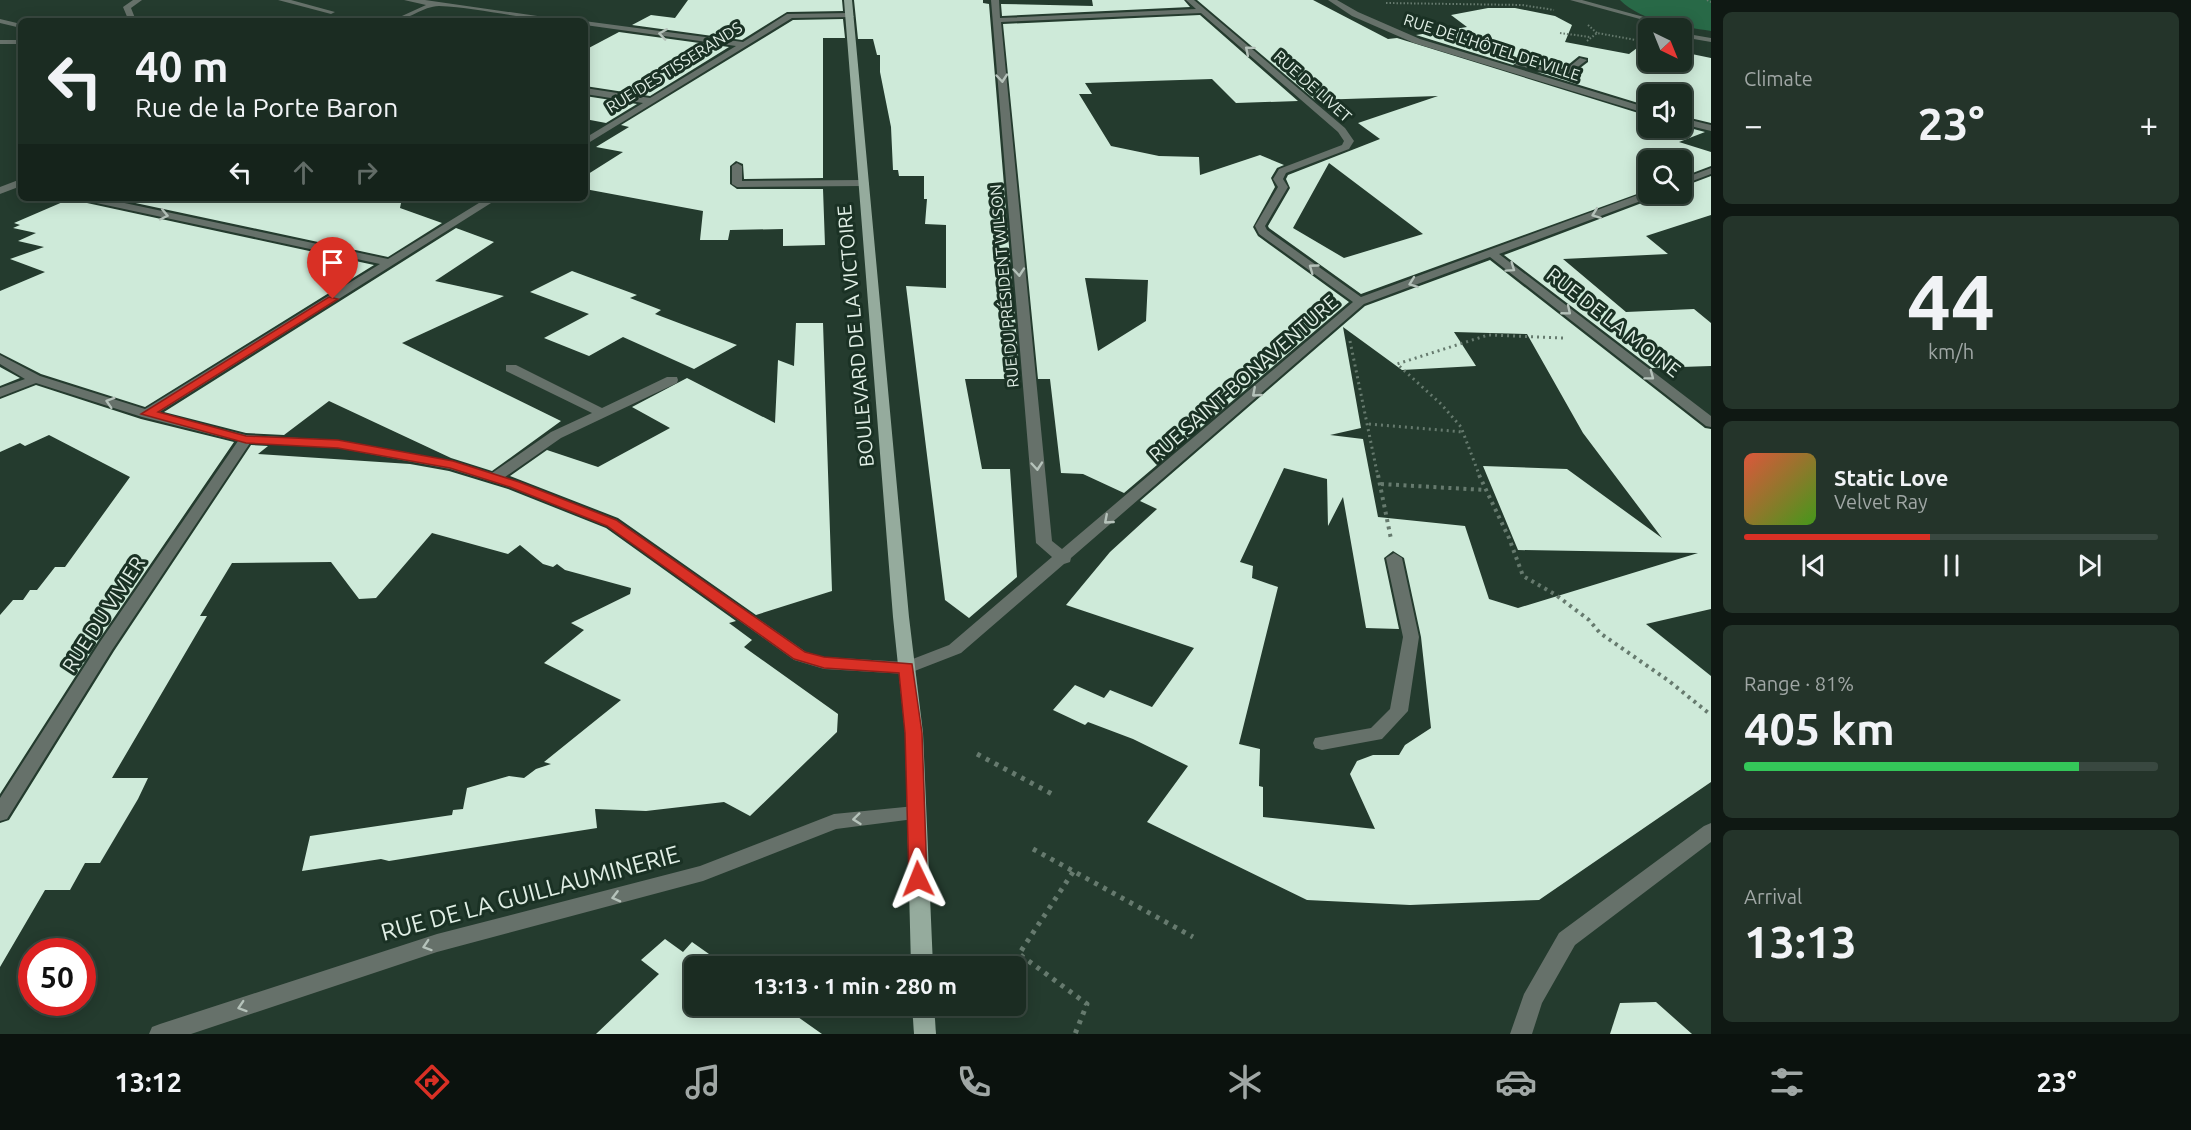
<!DOCTYPE html>
<meta charset="utf-8">
<style>
body{margin:0;font-family:Ubuntu,sans-serif;background:#24342a;color:#f1f3f6;height:100vh;display:flex;flex-direction:column;font-size:22px;white-space:nowrap}
*{box-sizing:border-box;margin:0}
p{font-size:20px;color:#a0a7a5}
.icon{flex:none;width:33px;height:33px;fill:none;stroke:currentColor;stroke-width:2;stroke-linecap:round;stroke-linejoin:round}
.map{position:relative;flex:1;overflow:hidden}
.details{display:flex;flex-direction:column;gap:12px;padding:12px;background:#0f1813;width:480px}
.details>*{flex:none}
.top-card{position:absolute;left:18px;top:18px;width:570px;height:183px;border-radius:9px;box-shadow:0 3px 15px #0003,0 0 0 2px #394840;background:#1b2c22;color:#f1f3f6;overflow:hidden}
.needle{width:39px;rotate:137deg}
.controls{position:absolute;left:1638px;top:18px;display:grid;gap:12px}
.controls a{display:grid;place-items:center;width:54px;height:54px;border-radius:9px;background:#1b2c22;box-shadow:0 3px 15px #0003,0 0 0 2px #394840;font-size:30px}
.speed{position:absolute;left:18px;top:938px;display:flex;gap:12px;font-size:30px;font-weight:700;text-align:center}
.speed>*{display:grid;place-content:center;width:78px;height:78px;border-radius:50%;background:#1b2c22;box-shadow:0 3px 15px #0003,0 0 0 2px #394840;line-height:1}
.speed .limit{border:9px solid #d22;background:#fff;color:#111}
.pin{position:absolute;display:grid;place-items:center;width:51px;height:51px;color:#fff;margin:-62px -26px;border-radius:50% 50% 50% 0;rotate:-45deg;box-shadow:0 0 6px #0007}
.pin .icon{rotate:45deg}
.me{position:absolute;width:66px;margin:-33px;rotate:358deg;stroke-linejoin:round;filter:drop-shadow(0 0 4px #0008)}
.turn{display:flex;align-items:center;gap:21px;height:126px;padding:0 18px;font-size:27px}
.turn .icon{width:78px;height:78px;stroke-width:2.5}
.turn b{display:block;font-size:42px;line-height:51px}
.lanes{display:flex;align-items:center;height:57px;padding:0 18px;background:#0003;justify-content:center;gap:30px;direction:ltr}
.lanes .off{opacity:.35}
.big{font-size:45px;font-weight:700;line-height:1.1}
.details .tile{flex:1;display:flex;flex-direction:column;justify-content:center;gap:9px;min-width:0;padding:0 21px;border-radius:9px;background:#24342a}
.details .dial{align-items:center;gap:0}
.dial b{font-size:78px;line-height:1}
.song{display:flex;align-items:center;gap:18px}
.cover{width:72px;height:72px;border-radius:9px;background:linear-gradient(135deg,hsl(10 70% 55%),hsl(100 70% 35%))}
.played{height:6px;border-radius:3px;background:linear-gradient(90deg,#d93025 45%,#394840 45%)}
.keys{display:flex;justify-content:space-around;direction:ltr}
.heat{display:flex;justify-content:space-between;align-items:center;font-size:33px;direction:ltr}
.charge{height:9px;border-radius:4px;background:linear-gradient(90deg,#34c759 81%,#394840 0)}
.trip{position:absolute;left:684px;top:956px;width:342px;height:60px;border-radius:9px;background:#1b2c22;box-shadow:0 3px 15px #0003,0 0 0 2px #394840;font-weight:700;line-height:60px;text-align:center}
.tabs{display:flex;height:96px;justify-content:space-around;align-items:center;background:#0b120e;color:#a0a7a5}
.tabs .icon{width:42px;height:42px}
.tabs .selected{color:#d93025}
.tabs b{font-size:27px;color:#f1f3f6}
main{display:flex;flex:1;min-height:0}
.map>svg:first-child{display:block}
.green{fill:#286947}
.building{fill:#ceead9;fill-rule:evenodd}
.lines{fill:none;stroke-linecap:round;stroke-linejoin:round}
.path-far3{stroke:#667a6e;stroke-width:2;stroke-dasharray:1.5 2;stroke-linecap:butt}
.path-far2{stroke:#667a6e;stroke-width:3;stroke-dasharray:2 4;stroke-linecap:butt}
.path-far1{stroke:#667a6e;stroke-width:4;stroke-dasharray:3 4.5;stroke-linecap:butt}
.path{stroke:#667a6e;stroke-width:5;stroke-dasharray:4 6;stroke-linecap:butt}
.minor{fill:#66716a;fill-rule:evenodd}
.major{fill:#95ab9d;fill-rule:evenodd}
.oneway{stroke:#b5c2ba}
.route{fill:#d93025;stroke:#8d1f18;stroke-width:1.5}
.labels{text-anchor:middle;dominant-baseline:central;stroke-width:6;stroke-linejoin:round;paint-order:stroke}
.far-street-label{font-size:16px;fill:#e0eee5;stroke:#1a3124}
.street-label{font-size:20px;fill:#e0eee5;stroke:#1a3124}
.near-street-label{font-size:24px;fill:#e0eee5;stroke:#1a3124}
</style>
<main>
<div class="map">
<svg width="1711" height="1034" viewBox="0 0 1711 1034">
<rect width="100%" height="100%" fill="#243b2e"/>
<path class="green" d="M 1620,0 L 1711,0 L 1711,31 C 1681,26 1642,22 1620,0 Z"/>
<g class="building">
<path d="M 688,0 L 842,0 L 843,11 L 787,12 L 742,40 L 632,25 L 651,15 L 675,18 Z"/>
<path d="M 854,0 L 983,0 L 983,3 L 989,4 L 1020,379 L 965,379 L 982,469 L 1010,469 L 1017,577 L 969,618 L 945,600 L 906,286 L 946,288 L 946,225 L 925,224 L 927,199 L 924,199 L 924,176 L 899,176 L 898,170 L 893,170 L 891,127 L 880,72 L 880,55 L 877,55 L 873,39 L 858,39 Z"/>
<path d="M 1092,0 L 1184,0 L 1190,7 L 1002,16 L 1001,4 L 1093,6 Z"/>
<path d="M 1197,0 L 1313,0 L 1388,39 L 1397,38 L 1648,116 L 1648,128 L 1682,126 L 1705,132 L 1679,142 L 1711,152 L 1711,166 L 1682,177 L 1682,160 L 1648,160 L 1648,190 L 1361,294 L 1269,228 L 1268,226 L 1290,188 L 1286,179 L 1288,175 L 1380,139 L 1358,123 L 1438,96 L 1315,100 ZM 1329,163 L 1423,234 L 1344,258 L 1293,228 Z"/>
<path d="M 1488,8 L 1515,8 L 1555,16 L 1572,25 L 1565,42 L 1629,54 L 1641,45 L 1648,46 L 1648,62 L 1682,62 L 1682,52 L 1711,58 L 1711,123 L 1682,116 L 1682,94 L 1648,94 L 1648,106 L 1537,72 L 1567,78 L 1588,62 L 1588,58 L 1579,56 L 1563,69 L 1519,61 L 1513,65 L 1416,35 L 1467,27 L 1451,15 Z"/>
<path d="M 1200,15 L 1298,101 L 1236,103 L 1212,79 L 1085,83 L 1092,94 L 1079,94 L 1111,146 L 1159,156 L 1199,157 L 1200,175 L 1260,155 L 1284,165 L 1277,168 L 1271,178 L 1275,187 L 1253,227 L 1258,236 L 1349,302 L 1124,493 L 1083,474 L 1061,473 L 1050,379 L 1038,379 L 1003,24 ZM 1085,278 L 1148,280 L 1146,321 L 1098,351 Z"/>
<path d="M 843,19 L 845,38 L 823,38 L 823,178 L 744,179 L 743,164 L 736,161 L 730,166 L 730,184 L 737,189 L 823,189 L 825,245 L 783,246 L 783,229 L 730,230 L 728,240 L 700,240 L 703,211 L 585,189 L 585,176 L 623,152 L 596,147 L 629,127 L 621,125 L 793,20 Z"/>
<path d="M 619,32 L 729,47 L 650,96 L 585,86 L 585,50 Z"/>
<path d="M 585,96 L 637,104 L 606,123 L 585,119 Z"/>
<path d="M 1711,176 L 1711,215 L 1646,236 L 1668,254 L 1563,259 L 1626,312 L 1694,309 L 1711,323 L 1711,366 L 1652,368 L 1504,255 L 1655,198 L 1657,194 L 1682,194 L 1682,187 Z"/>
<path d="M 72,198 L 80,198 L 87,203 L 374,265 L 145,407 L 41,374 L 0,353 L 0,291 L 45,272 L 10,259 L 44,247 L 18,241 L 36,233 L 13,228 L 20,225 L 14,223 Z"/>
<path d="M 112,198 L 402,198 L 400,208 L 442,223 L 388,257 Z"/>
<path d="M 456,228 L 494,242 L 435,281 L 504,296 L 402,343 L 561,421 L 492,471 L 451,458 L 329,401 L 284,435 L 246,433 L 164,412 Z"/>
<path d="M 1490,260 L 1705,428 L 1711,429 L 1711,609 L 1646,624 L 1711,676 L 1711,782 L 1539,900 L 1410,905 L 1307,900 L 1147,822 L 1188,766 L 1133,739 L 1088,722 L 1085,725 L 1053,710 L 1075,685 L 1104,698 L 1110,690 L 1152,707 L 1194,648 L 1066,605 L 1110,552 L 1157,509 L 1140,501 L 1365,306 ZM 1343,327 L 1402,370 L 1476,366 L 1454,332 L 1527,334 L 1583,433 L 1662,538 L 1567,469 L 1483,466 L 1518,550 L 1698,553 L 1518,608 L 1489,599 L 1465,526 L 1378,517 L 1363,439 L 1330,435 L 1361,428 ZM 1284,468 L 1327,479 L 1328,526 L 1343,497 L 1366,628 L 1399,629 L 1384,558 L 1393,551 L 1404,558 L 1421,637 L 1431,728 L 1405,745 L 1399,755 L 1373,755 L 1357,761 L 1350,774 L 1375,829 L 1263,817 L 1263,787 L 1259,786 L 1260,749 L 1239,744 L 1278,587 L 1252,578 L 1253,566 L 1240,562 Z"/>
<path d="M 572,271 L 637,295 L 630,298 L 661,310 L 655,314 L 737,345 L 694,369 L 623,337 L 589,356 L 544,338 L 589,314 L 530,292 Z"/>
<path d="M 796,323 L 823,323 L 832,591 L 756,615 L 618,518 L 510,476 L 547,450 L 598,467 L 670,428 L 632,407 L 687,378 L 775,423 L 778,360 L 794,366 Z"/>
<path d="M 0,367 L 20,378 L 0,386 Z"/>
<path d="M 36,385 L 141,419 L 234,442 L 98,641 L 0,794 L 0,615 L 13,600 L 23,600 L 30,590 L 37,590 L 55,567 L 65,567 L 130,477 L 49,435 L 25,446 L 20,443 L 0,452 L 0,399 Z"/>
<path d="M 251,445 L 268,446 L 258,454 L 410,464 L 449,471 L 508,489 L 606,528 L 736,621 L 729,623 L 752,640 L 744,647 L 838,714 L 837,732 L 750,816 L 724,802 L 646,811 L 595,809 L 597,828 L 389,861 L 381,859 L 302,871 L 310,836 L 452,815 L 453,810 L 463,809 L 467,788 L 509,776 L 524,778 L 536,769 L 551,764 L 544,762 L 621,700 L 544,663 L 584,630 L 571,623 L 630,594 L 631,588 L 565,570 L 557,564 L 553,567 L 543,564 L 520,545 L 508,554 L 432,533 L 376,598 L 359,599 L 331,562 L 232,563 L 200,616 L 207,616 L 112,778 L 148,778 L 138,799 L 100,863 L 85,863 L 70,890 L 45,890 L 0,967 L 0,823 L 9,820 L 114,651 Z"/>
<path d="M 665,939 L 683,952 L 692,942 L 726,966 L 694,966 L 694,1005 L 781,1005 L 822,1034 L 596,1034 L 659,974 L 641,960 Z"/>
<path d="M 1656,1002 L 1692,1034 L 1610,1034 L 1620,1003 Z"/>
</g>
<g class="lines">
<g class="path-far3">
<path d="M 1707,0 L 1711,2"/>
<path d="M 1386,3 L 1522,5 L 1554,10"/>
<path d="M 1588,25 L 1597,33"/>
<path d="M 1560,33 L 1590,37"/>
<path d="M 1587,41 L 1597,33 L 1636,40"/>
</g>
<g class="path-far2">
<path d="M 1350,341 L 1378,477"/>
<path d="M 1369,424 L 1463,432"/>
<path d="M 1480,477 L 1461,427 L 1441,404 L 1397,364 L 1488,335 L 1564,338"/>
</g>
<g class="path-far1">
<path d="M 1378,475 L 1391,539"/>
<path d="M 1479,475 L 1509,538 L 1523,576 L 1556,595 L 1589,620 L 1600,633 L 1669,681 L 1711,715"/>
<path d="M 1381,484 L 1485,490"/>
</g>
<g class="path">
<path d="M 977,754 L 1052,794"/>
<path d="M 1033,849 L 1193,937"/>
<path d="M 1073,872 L 1019,954 L 1087,1004 L 1075,1034"/>
</g>
<g class="minor">
<path d="M 133,0 L 142,0 L 131,8 L 135,18 L 143,21 L 128,19 L 123,7 Z"/>
<path d="M 278,0 L 291,0 L 335,12 L 331,14 Z"/>
<path d="M 404,0 L 425,0 L 572,21 C 527,21 483,8 439,6 C 423,6 408,21 391,21 L 426,5 Z"/>
<path d="M 991,0 L 999,0 L 1000,18 L 1196,9 L 1186,0 L 1194,0 L 1345,128 L 1354,141 L 1349,149 L 1286,173 L 1283,179 L 1288,187 L 1265,226 L 1267,230 L 1361,297 L 1646,192 L 1655,194 L 1654,196 L 1499,254 L 1711,416 L 1711,427 L 1706,426 L 1490,257 L 1364,304 L 1071,558 L 1070,562 L 1064,564 L 961,653 L 912,672 L 906,674 L 824,669 L 794,660 L 607,526 L 509,487 L 450,469 L 338,448 L 250,443 L 112,650 L 7,819 L 0,821 L 0,798 L 100,642 L 238,441 L 142,417 L 36,383 L 0,397 L 0,388 L 25,379 L 0,364 L 0,355 L 40,376 L 145,409 L 380,264 L 87,201 L 82,198 L 101,198 L 388,259 L 487,198 L 499,198 L 158,413 L 246,435 L 338,440 L 453,461 L 492,473 L 551,432 L 592,413 L 506,371 L 506,365 L 516,365 L 602,408 L 667,377 L 677,377 L 678,380 L 677,383 L 561,438 L 505,477 L 617,520 L 806,652 L 824,657 L 905,662 L 949,645 L 1052,557 L 1036,543 ZM 1201,13 L 1338,132 L 1344,141 L 1342,145 L 1279,169 L 1273,179 L 1278,187 L 1255,226 L 1259,234 L 1353,302 L 1062,549 L 1052,541 L 1001,22 Z"/>
<path d="M 1328,0 L 1337,0 L 1358,12 L 1420,39 L 1648,108 L 1648,114 L 1414,43 L 1352,16 Z"/>
<path d="M 1570,0 L 1582,0 L 1684,28 L 1673,28 Z"/>
<path d="M 851,13 L 854,17 L 792,18 L 585,145 L 585,138 L 643,103 L 585,94 L 585,88 L 650,98 L 736,46 L 585,25 L 584,21 L 743,42 L 787,14 Z"/>
<path d="M 0,19 L 21,24 L 21,28 L 0,23 Z"/>
<path d="M 1682,33 L 1711,38 L 1711,42 L 1682,37 Z"/>
<rect x="0" y="40" width="21" height="4"/>
<path d="M 1580,58 L 1587,60 L 1566,76 L 1515,65 L 1519,63 L 1564,71 Z"/>
<path d="M 1682,118 L 1711,125 L 1711,131 L 1682,124 Z"/>
<path d="M 737,163 L 742,166 L 742,181 L 864,180 L 869,183 L 864,186 L 737,187 L 732,184 L 732,166 Z"/>
<path d="M 1711,168 L 1711,174 L 1682,185 L 1682,179 Z"/>
<path d="M 21,179 L 21,186 L 0,194 L 0,187 Z"/>
<path d="M 1394,553 L 1402,558 L 1419,637 L 1408,711 L 1382,739 L 1322,750 L 1315,748 L 1313,743 L 1315,738 L 1371,728 L 1390,709 L 1403,637 L 1386,558 Z"/>
<path d="M 915,806 L 922,808 L 925,813 L 922,818 L 836,829 L 703,881 L 437,952 L 191,1034 L 149,1034 L 152,1027 L 160,1024 L 437,934 L 700,866 L 834,814 Z"/>
<path d="M 1711,823 L 1711,842 L 1575,945 L 1542,1003 L 1532,1034 L 1510,1034 L 1524,994 L 1559,933 L 1704,826 Z"/>
</g>
<g class="major">
<path d="M 844,0 L 852,0 L 909,617 L 923,733 L 933,966 L 911,966 L 905,733 L 893,617 Z"/>
<path d="M 912,1005 L 934,1005 L 936,1034 L 914,1034 Z"/>
</g>
</g>
<defs><path id="oneway-chevron" d="M-2-3.5L2.5 0L-2 3.5" fill="none" stroke-width="1.6" stroke-linecap="round" stroke-linejoin="round" transform="scale(1.5)"/></defs>
<g class="oneway">
<use href="#oneway-chevron" transform="translate(663 34) rotate(-172)"/>
<use href="#oneway-chevron" transform="translate(1249 50) rotate(-140)"/>
<use href="#oneway-chevron" transform="translate(1002 78) rotate(85)"/>
<use href="#oneway-chevron" transform="translate(1596 214) rotate(159)"/>
<use href="#oneway-chevron" transform="translate(164 215) rotate(12)"/>
<use href="#oneway-chevron" transform="translate(1313 268) rotate(-144)"/>
<use href="#oneway-chevron" transform="translate(1511 268) rotate(35)"/>
<use href="#oneway-chevron" transform="translate(1019 272) rotate(85)"/>
<use href="#oneway-chevron" transform="translate(1413 283) rotate(160)"/>
<use href="#oneway-chevron" transform="translate(1567 311) rotate(39)"/>
<use href="#oneway-chevron" transform="translate(1650 376) rotate(37)"/>
<use href="#oneway-chevron" transform="translate(1256 393) rotate(139)"/>
<use href="#oneway-chevron" transform="translate(110 402) rotate(-163)"/>
<use href="#oneway-chevron" transform="translate(1037 466) rotate(85)"/>
<use href="#oneway-chevron" transform="translate(1108 520) rotate(139)"/>
<use href="#oneway-chevron" transform="translate(857 819) rotate(174)"/>
<use href="#oneway-chevron" transform="translate(616 897) rotate(166)"/>
<use href="#oneway-chevron" transform="translate(427 946) rotate(162)"/>
<use href="#oneway-chevron" transform="translate(242 1007) rotate(162)"/>
</g>
<path class="route" d="M 329,297 L 338,299 L 158,412 L 246,436 L 338,440 L 453,461 L 519,482 L 616,520 L 805,652 L 824,657 L 912,664 L 922,733 L 927,879 L 925,884 L 918,886 L 911,884 L 909,879 L 905,733 L 899,673 L 824,668 L 794,659 L 607,526 L 510,487 L 450,468 L 338,448 L 246,443 L 141,414 Z"/>
<g class="labels">
<g class="far-street-label">
<text transform="translate(1492 47) rotate(18)">RUE DE L’HÔTEL DE VILLE</text>
<text transform="translate(674 67) rotate(-32)">RUE DES TISSERANDS</text>
<text transform="translate(1313 86) rotate(42)">RUE DE LIVET</text>
<text transform="translate(1004 286) rotate(-95)">RUE DU PRÉSIDENT WILSON</text>
</g>
<g class="street-label">
<text transform="translate(1614 322) rotate(38)">RUE DE LA MOINE</text>
<text transform="translate(855 336) rotate(-95)">BOULEVARD DE LA VICTOIRE</text>
<text transform="translate(1243 378) rotate(-41)">RUE SAINT-BONAVENTURE</text>
<text transform="translate(103 614) rotate(-57)">RUE DU VIVIER</text>
</g>
<g class="near-street-label">
<text transform="translate(530 893) rotate(-15)">RUE DE LA GUILLAUMINERIE</text>
</g>
</g>
</svg>
<div class="controls">
<a><svg class="needle" viewBox="-14 -14 28 28"><path d="M0-13l5 13h-10z" fill="#e53935"/><path d="M0 13l5-13h-10z" fill="#a0a7a5"/></svg></a>
<a><svg class="icon" aria-label="sound" viewBox="0 0 24 24"><path d="M4 9h4l5-4v14l-5-4H4zM17 9q2 3 0 6"/></svg></a>
<a><svg class="icon" aria-label="search" viewBox="0 0 24 24"><circle cx="10" cy="10" r="6"/><path d="M15 15l6 6"/></svg></a>
</div>
<div class="speed"><div class="limit">50</div></div>
<div class="pin" style="left:333px;top:299px;background:#d93025"><svg class="icon" aria-label="arrive" viewBox="0 0 24 24"><path d="M6 21V4h12l-3 4 3 4H6"/></svg></div>
<svg class="me" style="left:918px;top:879px" viewBox="-20 -20 40 40"><path d="M0-17L14 15 0 8-14 15z" fill="#d93025" stroke="#fff" stroke-width="4"/></svg>
<div class="trip">13:13 · 1 min · 280 m</div>
<div class="top-card">
<div class="turn"><svg class="icon" aria-label="left" viewBox="0 0 24 24"><path d="M17 20v-9H6M10 6l-5 5 5 5"/></svg><div><b>40 m</b>Rue de la Porte Baron</div></div>
<div class="lanes"><svg class="icon" aria-label="left" viewBox="0 0 24 24"><path d="M17 20v-9H6M10 6l-5 5 5 5"/></svg><svg class="icon off" aria-label="ahead" viewBox="0 0 24 24"><path d="M12 20V5M6 11l6-6 6 6"/></svg><svg class="icon off" aria-label="right" viewBox="0 0 24 24"><path d="M7 20v-9h11M14 6l5 5-5 5"/></svg></div>
</div>
</div>
<section class="details">
<div class="tile"><p>Climate</p>
<div class="heat"><a>−</a><b class="big">23°</b><a>+</a></div>
</div>
<div class="tile dial"><b>44</b><p>km/h</p></div>
<div class="tile">
<div class="song"><i class="cover"></i><div><b>Static Love</b><p>Velvet Ray</p></div></div>
<div class="played"></div>
<div class="keys"><svg class="icon" aria-label="previous" viewBox="0 0 24 24"><path d="M18 5L8 12l10 7zM5 5v14"/></svg><svg class="icon" aria-label="pause" viewBox="0 0 24 24"><path d="M8 5v14M16 5v14"/></svg><svg class="icon" aria-label="next" viewBox="0 0 24 24"><path d="M6 5l10 7-10 7zM19 5v14"/></svg></div>
</div>
<div class="tile"><p>Range · 81%</p><b class="big">405 km</b><div class="charge"></div></div>
<div class="tile"><p>Arrival</p><b class="big">13:13</b></div>
</section>
</main>
<nav class="tabs">
<b>13:12</b>
<svg class="icon selected" aria-label="directions" viewBox="0 0 24 24"><path d="M12 3l9 9-9 9-9-9zM9 14v-3h6M13 9l2 2-2 2"/></svg>
<svg class="icon" aria-label="music" viewBox="0 0 24 24"><path d="M9 18V5l10-2v13"/><circle cx="6" cy="18" r="3"/><circle cx="16" cy="16" r="3"/></svg>
<svg class="icon" aria-label="phone" viewBox="0 0 24 24"><path d="M5 4h4l2 5-3 2q2 4 5 5l2-3 5 2v4C11 20 4 13 5 4z"/></svg>
<svg class="icon" aria-label="climate" viewBox="0 0 24 24"><path d="M12 3v18M4 7l16 10M4 17L20 7"/></svg>
<svg class="icon" aria-label="car" viewBox="0 0 24 24"><path d="M5 17H2v-5l4-1 3-4h7l3 4 3 1v5h-3M9 17h6M6 11h13"/><circle cx="7" cy="17" r="2"/><circle cx="17" cy="17" r="2"/></svg>
<svg class="icon" aria-label="filters" viewBox="0 0 24 24"><path d="M4 7h16M4 17h16"/><circle cx="9" cy="7" r="2"/><circle cx="15" cy="17" r="2"/></svg>
<b>23°</b>
</nav>
